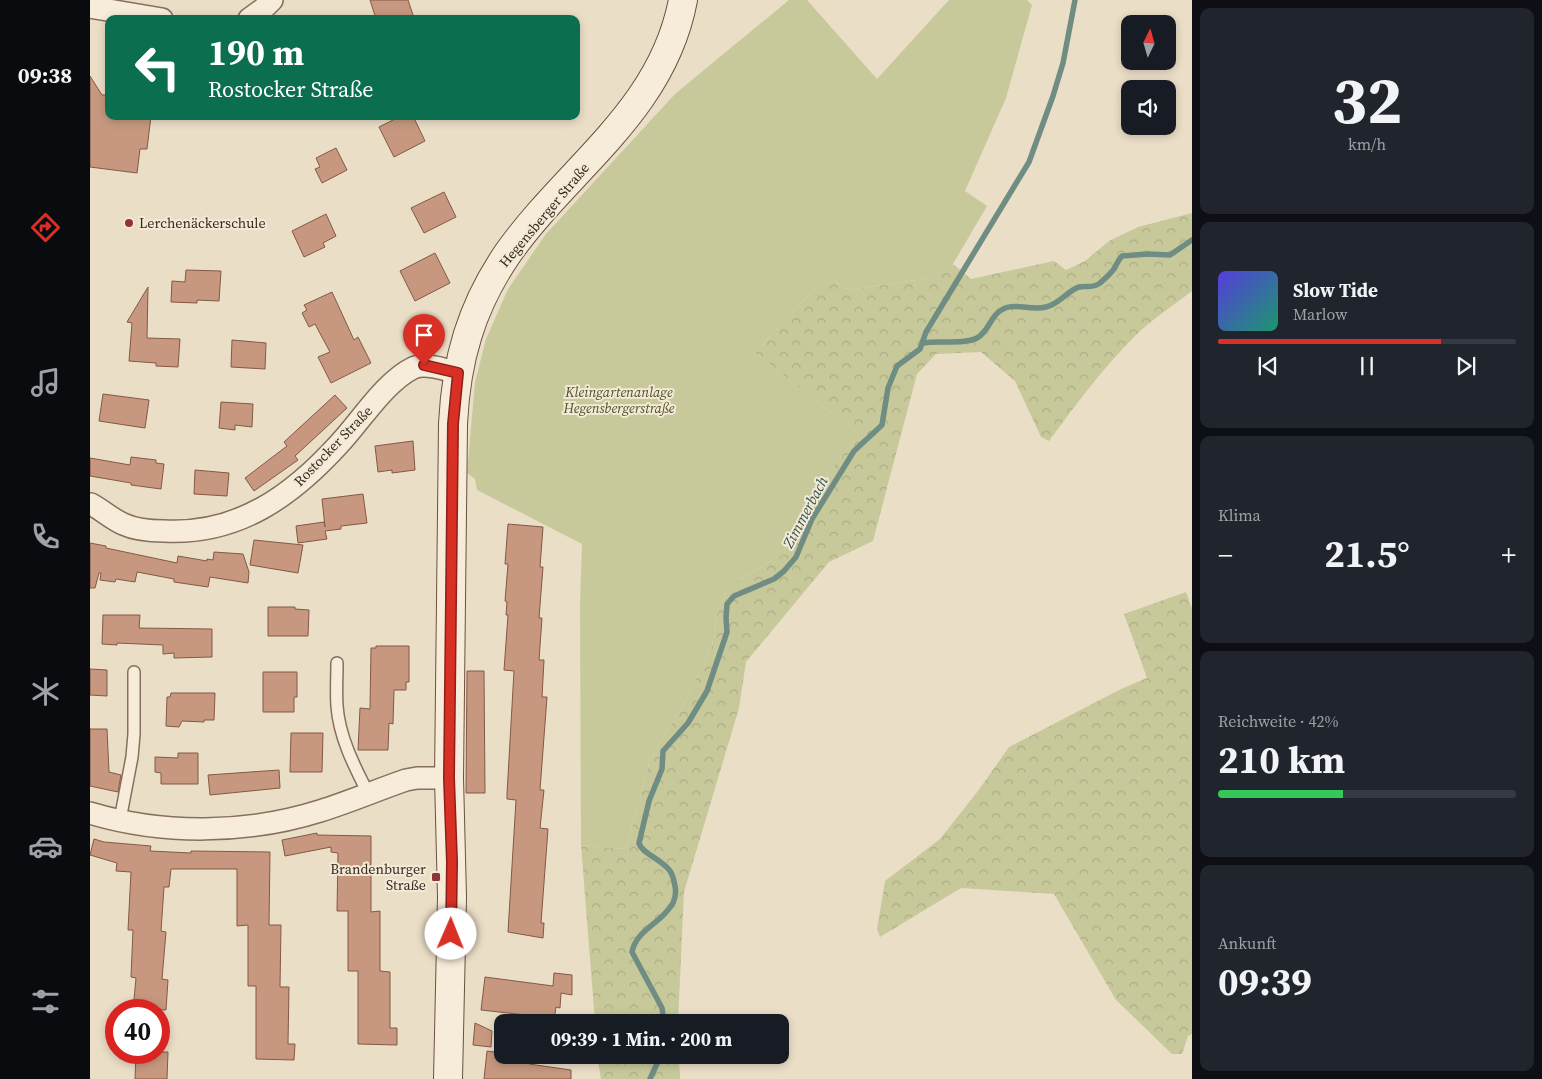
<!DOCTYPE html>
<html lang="de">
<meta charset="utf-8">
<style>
body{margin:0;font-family:"Source Serif 4",serif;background:#20242c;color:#f1f3f6;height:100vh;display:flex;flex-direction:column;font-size:19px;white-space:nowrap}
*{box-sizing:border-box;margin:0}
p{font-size:16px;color:#9ea1a6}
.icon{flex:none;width:28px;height:28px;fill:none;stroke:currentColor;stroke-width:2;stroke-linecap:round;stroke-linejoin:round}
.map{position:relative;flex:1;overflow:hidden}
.side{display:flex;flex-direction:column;gap:8px;padding:8px;background:#0d0f14;width:350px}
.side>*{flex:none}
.hud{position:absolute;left:15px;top:15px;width:475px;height:105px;border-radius:10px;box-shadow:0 2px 8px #0003;background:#0b6e4f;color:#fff;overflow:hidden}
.needle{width:32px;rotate:5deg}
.buttons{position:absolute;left:1031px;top:15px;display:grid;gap:10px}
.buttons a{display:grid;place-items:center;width:55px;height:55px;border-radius:10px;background:#171b24;box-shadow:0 2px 8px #0003;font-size:25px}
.speed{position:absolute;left:15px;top:999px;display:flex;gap:10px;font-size:25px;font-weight:700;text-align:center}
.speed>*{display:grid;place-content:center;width:65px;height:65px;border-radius:50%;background:#171b24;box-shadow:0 2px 8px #0003;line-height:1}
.speed .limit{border:8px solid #d22;background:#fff;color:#111}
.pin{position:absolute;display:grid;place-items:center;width:42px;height:42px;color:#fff;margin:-51px -21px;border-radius:50% 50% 50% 0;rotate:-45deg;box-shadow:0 0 5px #0007}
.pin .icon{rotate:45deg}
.me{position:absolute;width:55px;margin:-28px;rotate:1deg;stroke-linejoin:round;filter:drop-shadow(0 0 4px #0008)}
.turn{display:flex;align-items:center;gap:18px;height:105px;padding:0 20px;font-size:22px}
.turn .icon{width:65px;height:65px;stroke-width:2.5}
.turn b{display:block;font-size:35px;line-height:42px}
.big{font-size:38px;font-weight:700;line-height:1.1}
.side .tile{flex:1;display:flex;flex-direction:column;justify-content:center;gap:8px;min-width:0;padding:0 18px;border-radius:10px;background:#20242c}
.side .dial{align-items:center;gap:0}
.dial b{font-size:65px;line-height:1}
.song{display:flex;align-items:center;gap:15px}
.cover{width:60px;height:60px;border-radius:8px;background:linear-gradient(135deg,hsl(250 70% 55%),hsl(160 70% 35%))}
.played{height:5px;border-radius:2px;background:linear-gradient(90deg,#d93025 75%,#363941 75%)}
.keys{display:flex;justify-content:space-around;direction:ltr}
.heat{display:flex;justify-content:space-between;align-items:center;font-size:28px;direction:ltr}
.charge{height:8px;border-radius:4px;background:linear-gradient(90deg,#34c759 42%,#363941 0)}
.trip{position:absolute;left:404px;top:1014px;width:295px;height:50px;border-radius:10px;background:#171b24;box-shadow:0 2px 8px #0003;font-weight:700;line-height:50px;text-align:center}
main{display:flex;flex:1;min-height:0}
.menu{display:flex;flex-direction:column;width:90px;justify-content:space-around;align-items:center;background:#090b0e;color:#9ea1a6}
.menu .icon{width:35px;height:35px}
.menu .on{color:#d93025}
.menu b{font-size:22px;color:#f1f3f6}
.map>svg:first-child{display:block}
.forest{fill:url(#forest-crowns)}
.garden{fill:#c7c99b}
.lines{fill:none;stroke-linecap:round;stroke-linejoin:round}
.stream{stroke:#6f8d83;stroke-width:5.5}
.building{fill:#c7987f;stroke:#835945}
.lane-casing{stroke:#86705d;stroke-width:14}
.street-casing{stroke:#86705d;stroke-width:24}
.secondary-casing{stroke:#685140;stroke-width:30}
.lane{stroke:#f7ecda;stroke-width:11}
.street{stroke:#f7ecda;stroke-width:21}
.secondary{stroke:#f7ecda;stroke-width:28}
.route-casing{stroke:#8d1f18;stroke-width:12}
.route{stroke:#d93025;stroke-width:9}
.poi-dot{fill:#913239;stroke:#f3e9d6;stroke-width:2}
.labels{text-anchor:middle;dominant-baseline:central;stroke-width:4;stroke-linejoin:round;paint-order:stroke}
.street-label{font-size:14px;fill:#372a20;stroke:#f3e9d6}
.poi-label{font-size:14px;fill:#372a20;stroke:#f3e9d6;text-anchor:start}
.park-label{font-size:14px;font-style:italic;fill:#4b5228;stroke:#f3e9d6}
.water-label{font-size:15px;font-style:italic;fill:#305651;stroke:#f3e9d6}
</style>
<main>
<nav class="menu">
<b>09:38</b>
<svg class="icon on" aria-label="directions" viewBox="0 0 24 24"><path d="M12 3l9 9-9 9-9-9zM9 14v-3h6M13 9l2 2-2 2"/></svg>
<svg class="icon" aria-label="music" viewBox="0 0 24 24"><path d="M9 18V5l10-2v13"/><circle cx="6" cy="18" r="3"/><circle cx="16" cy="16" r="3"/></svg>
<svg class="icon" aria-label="phone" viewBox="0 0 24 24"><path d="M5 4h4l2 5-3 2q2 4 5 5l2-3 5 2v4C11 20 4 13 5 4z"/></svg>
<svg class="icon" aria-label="climate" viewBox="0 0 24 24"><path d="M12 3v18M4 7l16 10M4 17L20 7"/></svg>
<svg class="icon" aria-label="car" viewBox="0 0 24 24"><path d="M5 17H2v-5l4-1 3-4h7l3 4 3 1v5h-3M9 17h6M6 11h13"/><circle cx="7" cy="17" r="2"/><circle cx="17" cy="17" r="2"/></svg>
<svg class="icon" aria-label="filters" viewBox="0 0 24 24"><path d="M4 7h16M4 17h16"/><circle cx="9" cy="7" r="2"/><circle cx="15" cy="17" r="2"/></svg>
</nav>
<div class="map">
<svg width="1102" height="1079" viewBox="0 0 1102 1079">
<defs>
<pattern id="forest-crowns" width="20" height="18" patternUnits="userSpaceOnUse" patternTransform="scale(1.25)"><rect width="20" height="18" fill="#c7c99b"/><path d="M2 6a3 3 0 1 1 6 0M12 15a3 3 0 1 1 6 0" fill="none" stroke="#acad85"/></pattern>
</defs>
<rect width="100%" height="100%" fill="#ebdec7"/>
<g class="forest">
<path d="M 1102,213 L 1102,291 C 1083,306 1062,319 1045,336 C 1013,368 986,404 959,441 L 951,437 L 925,381 L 891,352 L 846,354 L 827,374 L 783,541 L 739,562 L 656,662 L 649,708 L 594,892 L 588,1022 L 505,1022 L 491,845 L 536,849 L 560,759 L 592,707 L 622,646 L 628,609 L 634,597 L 644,582 L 694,554 L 715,501 L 769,435 L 665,353 L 736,276 L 759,290 L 840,278 L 863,264 L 881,279 L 964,261 L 976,270 L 995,261 L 1019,241 L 1048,227 Z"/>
<path d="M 1096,592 L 1102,608 L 1102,1034 L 1098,1036 L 1092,1054 L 1082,1054 L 1026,1000 L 964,894 L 871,888 L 790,937 L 787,929 L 795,881 L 850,839 L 888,791 L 919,747 L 1031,689 L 1057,678 L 1034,614 Z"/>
<path d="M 507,1055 L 589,1055 L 590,1079 L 511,1079 Z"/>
</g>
<path class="garden" d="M 699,0 L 717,0 L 787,79 L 859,0 L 937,0 L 942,5 L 916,98 L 875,191 L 897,206 L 863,264 L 840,278 L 759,290 L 736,276 L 665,353 L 769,435 L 715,501 L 694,554 L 644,582 L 634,597 L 628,609 L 622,646 L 592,707 L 560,759 L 536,849 L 491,845 L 490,605 L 492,544 L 387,490 L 385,479 L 377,473 L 385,382 L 396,339 L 418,289 L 456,234 L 585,94 Z"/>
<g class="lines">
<g class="stream">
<path d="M 834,343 C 849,340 874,345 887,338 C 900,331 900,314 915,308 C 928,303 942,311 956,307 C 970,304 978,290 989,287 C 996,285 1003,289 1010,283 C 1015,279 1020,274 1024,269 C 1027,264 1028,260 1032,256 L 1058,254 L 1080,255 L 1102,240"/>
<path d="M 574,1022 L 572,1008 L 542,952 C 546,932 566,925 577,911 C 584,904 587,896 585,886 C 584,881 583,875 580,871 C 573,860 551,853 549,843 L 559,801 L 572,769 L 573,751 L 598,723 L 617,691 L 637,632 L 636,618 L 637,604 L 644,596 L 684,579 L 694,571 L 706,557 L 722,519 L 764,451 L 792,425 L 798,388 L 807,366 L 830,349 L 836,332 L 939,162 L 963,96 L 973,63 L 985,0"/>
<path d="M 560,1079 L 571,1055"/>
</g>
</g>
<g class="building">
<path d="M 280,0 L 318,0 L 323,15 L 312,19 L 286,19 Z"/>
<path d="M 0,76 L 12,95 L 19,95 L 19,116 L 61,116 L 57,149 L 50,149 L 47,173 L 0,167 Z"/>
<path d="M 311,116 L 323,116 L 335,141 L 304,157 L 289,127 Z"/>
<path d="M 246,148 L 257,170 L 232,183 L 225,169 L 230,167 L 226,158 Z"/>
<path d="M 354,192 L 366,217 L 334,233 L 321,208 Z"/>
<path d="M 236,214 L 246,236 L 233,243 L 235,247 L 214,257 L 202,231 Z"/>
<path d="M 345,253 L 360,283 L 325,301 L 310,271 Z"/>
<path d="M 96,270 L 131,271 L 129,301 L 107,300 L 107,303 L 81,302 L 82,281 L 95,282 Z"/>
<path d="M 58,287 L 57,338 L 90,339 L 88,367 L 66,366 L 66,363 L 39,361 L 42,323 L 37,322 Z"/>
<path d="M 242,292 L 264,340 L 268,337 L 281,363 L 241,383 L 228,357 L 240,352 L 225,324 L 219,327 L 212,313 L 217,310 L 214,305 Z"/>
<path d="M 142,340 L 176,343 L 175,369 L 141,367 Z"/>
<path d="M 13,394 L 59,400 L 55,428 L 9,421 Z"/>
<path d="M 245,395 L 257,408 L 205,456 L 208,460 L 164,491 L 155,478 L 197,446 L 194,442 Z"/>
<path d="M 131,402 L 163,404 L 162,427 L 145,425 L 145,430 L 129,428 Z"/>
<path d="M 323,441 L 325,470 L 302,473 L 302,470 L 288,472 L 285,446 Z"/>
<path d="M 41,457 L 66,460 L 66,463 L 74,464 L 71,489 L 41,485 L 41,483 L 0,476 L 0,458 L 40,465 Z"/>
<path d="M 105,470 L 139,473 L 137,496 L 104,494 Z"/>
<path d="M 273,494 L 277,523 L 251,526 L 251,529 L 235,531 L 237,539 L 208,543 L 206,526 L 234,522 L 235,527 L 232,499 Z"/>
<path d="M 418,524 L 453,527 L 450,567 L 453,567 L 449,618 L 452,618 L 449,660 L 454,660 L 452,697 L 457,697 L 450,790 L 454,790 L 450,828 L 458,829 L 451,923 L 454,923 L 453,938 L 418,932 L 426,800 L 417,799 L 417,794 L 424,671 L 414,670 L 418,615 L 416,615 L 417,602 L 415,601 L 418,564 L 415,564 Z"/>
<path d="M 164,540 L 213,545 L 208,573 L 160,565 Z"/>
<path d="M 0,543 L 16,546 L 16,548 L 87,563 L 88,556 L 117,561 L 117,559 L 123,560 L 124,552 L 153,554 L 159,572 L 158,583 L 120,577 L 118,587 L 84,582 L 84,579 L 47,572 L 45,582 L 26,579 L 25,582 L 10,580 L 11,573 L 9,573 L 5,588 L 0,588 Z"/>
<path d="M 178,607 L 205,607 L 205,609 L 219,610 L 218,636 L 178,636 Z"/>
<path d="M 13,615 L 50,615 L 49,628 L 122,629 L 122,657 L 84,658 L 84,653 L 73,654 L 73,645 L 27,643 L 27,645 L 12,644 Z"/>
<path d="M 286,646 L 319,646 L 319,682 L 316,682 L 316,690 L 304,690 L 303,724 L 299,723 L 298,750 L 268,750 L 270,708 L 280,709 L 281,648 L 286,648 Z"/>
<path d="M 0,669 L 17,670 L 17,696 L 0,695 Z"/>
<path d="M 377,671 L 394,671 L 395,793 L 376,793 Z"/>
<path d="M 173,672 L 207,672 L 207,697 L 204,697 L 204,712 L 173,712 Z"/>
<path d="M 81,693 L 125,693 L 124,720 L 114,720 L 114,722 L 92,721 L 89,727 L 76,726 L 77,697 L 80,697 Z"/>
<path d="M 0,729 L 17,729 L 19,772 L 31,775 L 28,792 L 0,786 Z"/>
<path d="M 201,733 L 233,733 L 232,772 L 200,772 Z"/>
<path d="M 88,753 L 108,753 L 108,784 L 71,784 L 71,773 L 65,772 L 65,757 L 88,758 Z"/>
<path d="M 189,770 L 190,788 L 120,795 L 118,775 Z"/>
<path d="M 227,833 L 227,835 L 281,836 L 281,912 L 290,911 L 290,971 L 300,972 L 300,1028 L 307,1028 L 307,1045 L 268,1044 L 268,971 L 258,971 L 258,911 L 247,911 L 248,853 L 241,852 L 241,847 L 195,856 L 192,840 Z"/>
<path d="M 4,839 L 14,842 L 61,846 L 60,851 L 101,853 L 101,851 L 180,852 L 179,925 L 191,925 L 190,987 L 199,987 L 198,1044 L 205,1044 L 204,1060 L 166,1059 L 166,986 L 158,986 L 158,925 L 147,926 L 147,869 L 81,869 L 79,887 L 74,887 L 71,931 L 76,932 L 72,979 L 78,980 L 76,1010 L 43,1010 L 46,978 L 41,977 L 43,930 L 38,930 L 41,872 L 26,871 L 27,863 L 0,855 Z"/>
<path d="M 464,973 L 482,975 L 482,995 L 471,993 L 470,1008 L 466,1007 L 464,1021 L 435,1018 L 436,1015 L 391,1010 L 395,977 L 463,986 Z"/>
<path d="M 385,1023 L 402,1031 L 401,1047 L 383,1045 Z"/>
<path d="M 397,1051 L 412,1053 L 412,1055 L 440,1057 L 439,1064 L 481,1070 L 481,1079 L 394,1079 Z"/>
<path d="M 46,1052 L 78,1052 L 77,1079 L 45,1079 Z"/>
</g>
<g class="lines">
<defs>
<g id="lane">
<path d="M 247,663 C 247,677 246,692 247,706 C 249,736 264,766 278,793"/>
<path d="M 30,820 L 42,757 L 44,734 L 44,672"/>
</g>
<g id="street">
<path d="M 0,7 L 72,19"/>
<path d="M 159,19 L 173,9 L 182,0"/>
<path d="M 1,504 C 12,510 22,519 33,524 C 46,530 60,531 74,531 C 148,535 202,496 250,443 C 272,419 295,382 323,368 C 336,362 355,370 368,373"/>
<path d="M 0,813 C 73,835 157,834 230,811 C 259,802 287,790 316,780 L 327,778 L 359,778"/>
</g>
<path id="secondary" d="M 358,1079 L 362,897 L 359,778 L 363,424 C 366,360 381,307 418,253 C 479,167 572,111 593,0"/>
</defs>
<use href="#lane" class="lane-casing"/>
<use href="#street" class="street-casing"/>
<use href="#secondary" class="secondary-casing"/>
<use href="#lane" class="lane"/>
<use href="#street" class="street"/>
<use href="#secondary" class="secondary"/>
</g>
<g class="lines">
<defs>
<path id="route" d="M 334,365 L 368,373 L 363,424 L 359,778 L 362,862 L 361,934"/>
</defs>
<use href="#route" class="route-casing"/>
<use href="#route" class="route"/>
</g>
<g class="poi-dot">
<circle cx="39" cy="223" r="5"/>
<rect x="341" y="872" width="10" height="10" rx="2.5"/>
</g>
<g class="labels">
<g class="street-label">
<text transform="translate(454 215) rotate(-50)">Hegensberger Straße</text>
<text transform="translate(243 446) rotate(-46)">Rostocker Straße</text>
</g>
<g class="poi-label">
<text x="49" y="223">Lerchenäckerschule</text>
<text x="336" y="869" text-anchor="end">Brandenburger<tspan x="336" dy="16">Straße</tspan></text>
</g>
<g class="park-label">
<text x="529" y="392">Kleingartenanlage<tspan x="529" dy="16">Hegensbergerstraße</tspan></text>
</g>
<g class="water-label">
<text transform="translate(715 512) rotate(-62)">Zimmerbach</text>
</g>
</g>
</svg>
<div class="buttons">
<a><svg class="needle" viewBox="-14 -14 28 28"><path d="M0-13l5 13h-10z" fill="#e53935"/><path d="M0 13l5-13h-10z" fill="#9ea1a6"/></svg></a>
<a><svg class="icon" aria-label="sound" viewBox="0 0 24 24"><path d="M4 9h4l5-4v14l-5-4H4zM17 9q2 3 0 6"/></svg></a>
</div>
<div class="speed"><div class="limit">40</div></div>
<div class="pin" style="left:334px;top:365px;background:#d93025"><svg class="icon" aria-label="arrive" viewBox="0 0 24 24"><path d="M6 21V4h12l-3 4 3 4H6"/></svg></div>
<svg class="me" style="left:361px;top:934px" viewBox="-20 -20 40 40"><circle r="19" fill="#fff"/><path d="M0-13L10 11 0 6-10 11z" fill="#d93025"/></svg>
<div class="trip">09:39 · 1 Min. · 200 m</div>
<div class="hud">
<div class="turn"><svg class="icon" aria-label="left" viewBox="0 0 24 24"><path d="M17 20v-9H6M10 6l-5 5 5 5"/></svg><div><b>190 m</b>Rostocker Straße</div></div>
</div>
</div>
<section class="side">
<div class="tile dial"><b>32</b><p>km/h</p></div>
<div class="tile">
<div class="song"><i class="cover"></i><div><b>Slow Tide</b><p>Marlow</p></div></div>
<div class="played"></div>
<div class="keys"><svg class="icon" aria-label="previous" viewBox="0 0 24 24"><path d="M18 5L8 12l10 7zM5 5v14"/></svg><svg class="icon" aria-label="pause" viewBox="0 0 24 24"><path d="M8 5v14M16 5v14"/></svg><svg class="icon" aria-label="next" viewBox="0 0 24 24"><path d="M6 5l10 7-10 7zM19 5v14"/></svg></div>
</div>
<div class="tile"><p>Klima</p>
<div class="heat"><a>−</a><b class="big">21.5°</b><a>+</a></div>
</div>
<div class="tile"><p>Reichweite · 42%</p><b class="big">210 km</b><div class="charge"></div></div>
<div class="tile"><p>Ankunft</p><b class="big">09:39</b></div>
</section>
</main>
